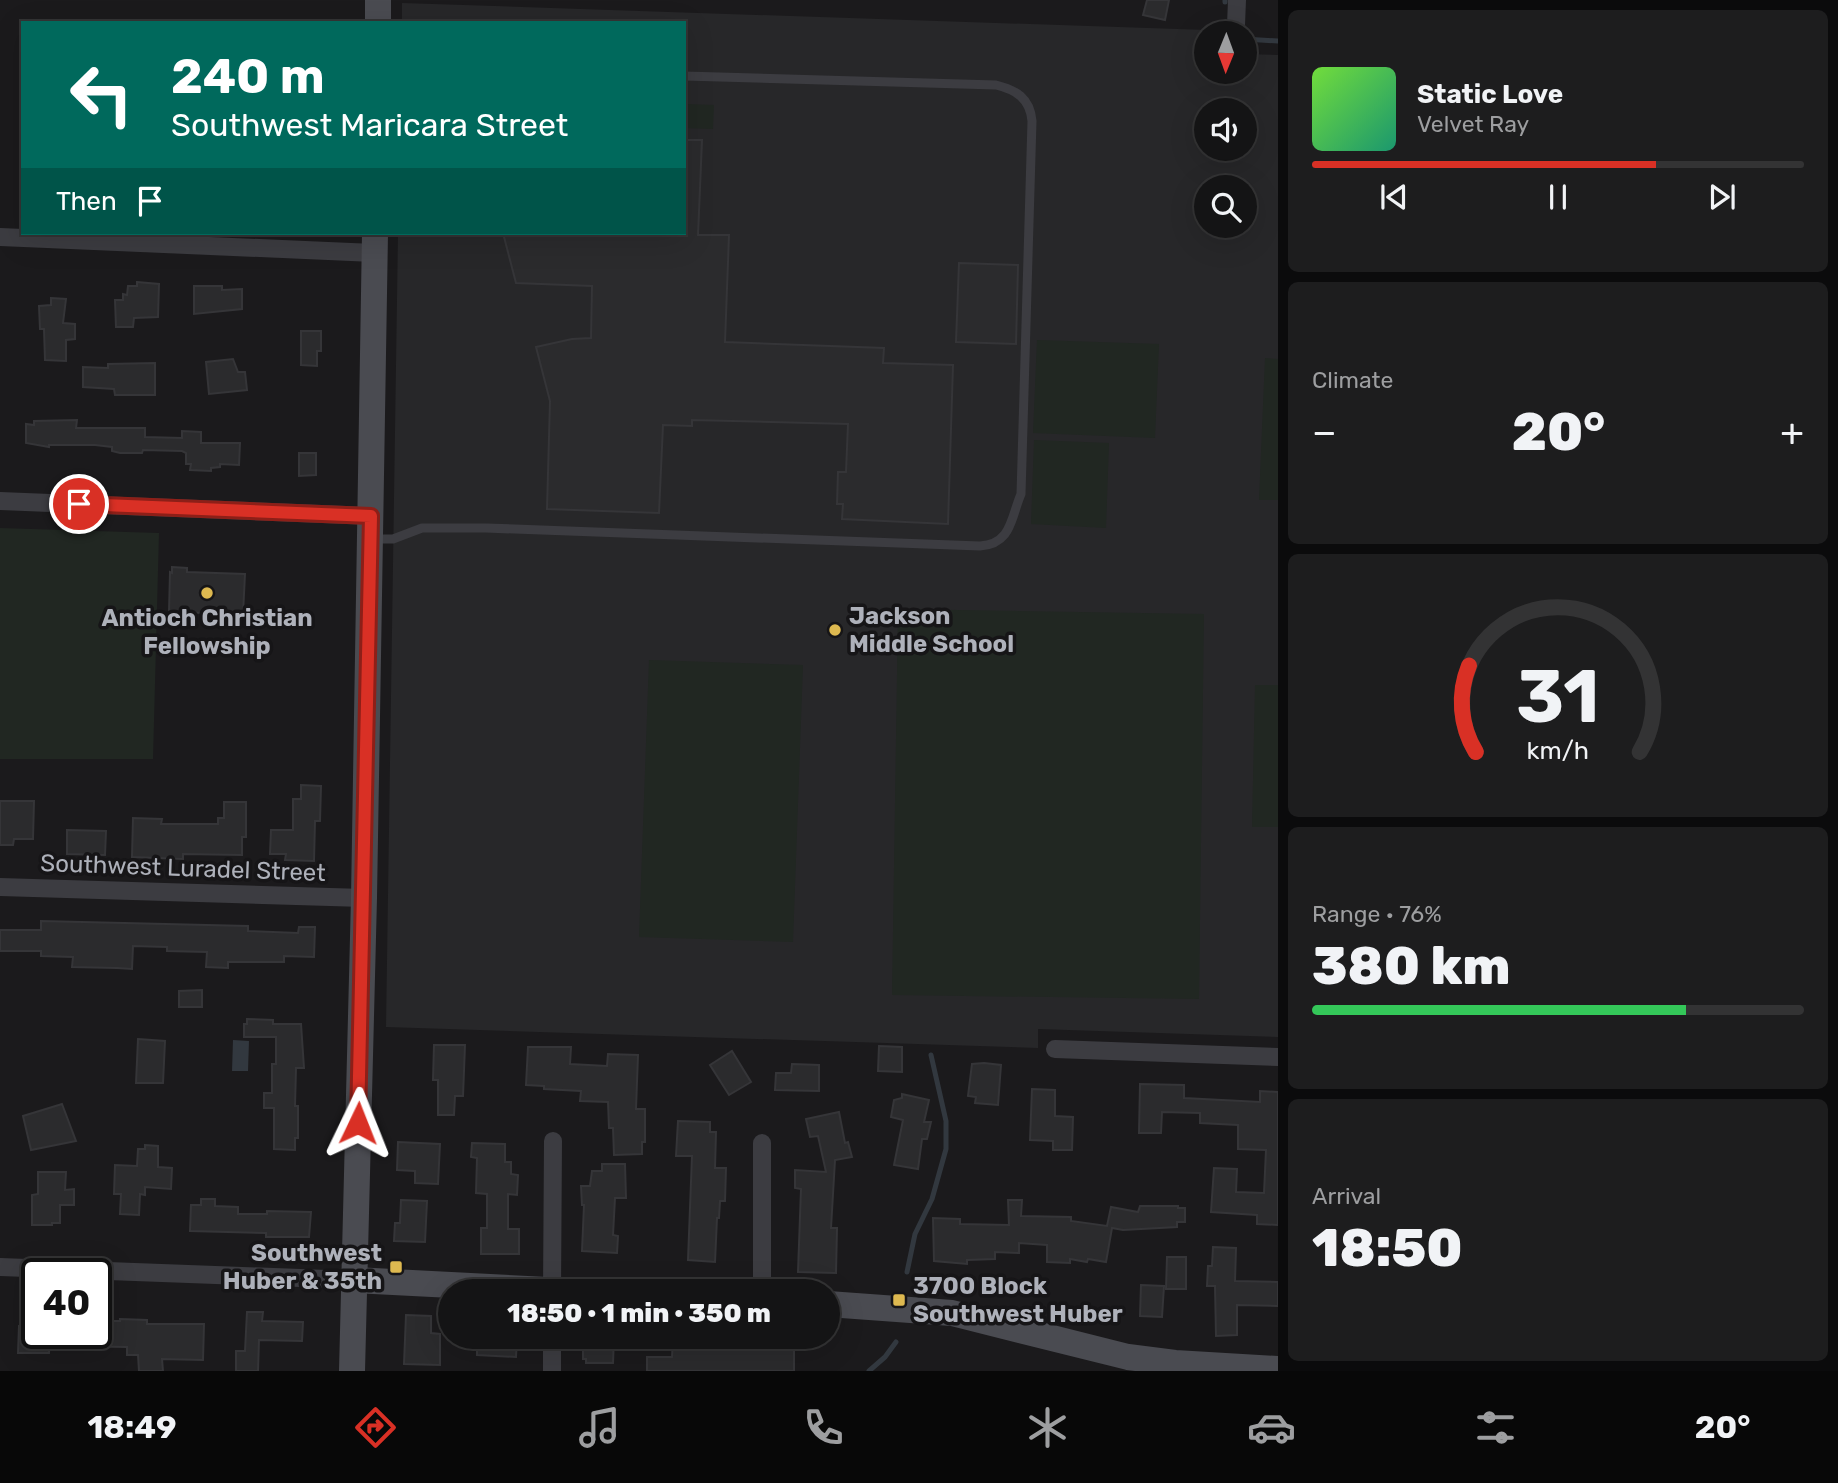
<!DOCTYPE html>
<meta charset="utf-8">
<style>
body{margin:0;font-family:Rubik,sans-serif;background:#1d1d1e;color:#f1f3f6;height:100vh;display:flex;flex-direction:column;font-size:26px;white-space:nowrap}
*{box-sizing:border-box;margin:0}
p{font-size:23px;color:#9d9ea0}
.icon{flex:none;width:38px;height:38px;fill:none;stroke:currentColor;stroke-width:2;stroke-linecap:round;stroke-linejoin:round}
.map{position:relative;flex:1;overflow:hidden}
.sheet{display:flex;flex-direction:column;gap:10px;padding:10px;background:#0b0b0c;width:560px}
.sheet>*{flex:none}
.guide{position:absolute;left:21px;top:21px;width:665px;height:214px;border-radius:0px;box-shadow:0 7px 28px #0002,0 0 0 2px #333334;background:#00695c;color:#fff;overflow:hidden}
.needle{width:46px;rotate:181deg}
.fabs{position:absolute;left:1194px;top:21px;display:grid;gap:14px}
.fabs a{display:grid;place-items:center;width:63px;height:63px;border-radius:50%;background:#141415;box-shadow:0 7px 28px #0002,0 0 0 2px #333334;font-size:35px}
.speed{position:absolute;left:21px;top:1258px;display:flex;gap:14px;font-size:35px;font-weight:700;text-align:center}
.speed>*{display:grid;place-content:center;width:91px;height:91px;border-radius:50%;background:#141415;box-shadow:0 7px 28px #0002,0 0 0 2px #333334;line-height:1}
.speed .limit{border:4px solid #111;border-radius:10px;background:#fff;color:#111}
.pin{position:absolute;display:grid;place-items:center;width:60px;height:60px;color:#fff;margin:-30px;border:4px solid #fff;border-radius:50%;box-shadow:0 2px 7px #0007}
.me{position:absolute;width:77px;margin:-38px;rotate:2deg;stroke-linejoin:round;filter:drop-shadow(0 0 5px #0008)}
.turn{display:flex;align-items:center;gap:24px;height:147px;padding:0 35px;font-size:32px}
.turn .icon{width:91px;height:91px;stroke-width:2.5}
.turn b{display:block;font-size:49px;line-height:60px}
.then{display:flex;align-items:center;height:66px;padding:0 35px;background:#0003;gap:14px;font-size:26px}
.big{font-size:52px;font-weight:800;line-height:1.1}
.sheet .tile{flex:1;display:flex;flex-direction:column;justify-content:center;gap:10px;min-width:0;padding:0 24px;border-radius:10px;background:#1d1d1e}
.sheet .dial{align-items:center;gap:0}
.dial svg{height:182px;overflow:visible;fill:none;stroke:#333334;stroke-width:7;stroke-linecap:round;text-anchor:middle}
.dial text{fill:#f1f3f6;stroke:none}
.song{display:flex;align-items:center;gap:21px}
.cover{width:84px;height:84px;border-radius:10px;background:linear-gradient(135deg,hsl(100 70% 55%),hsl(160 70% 35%))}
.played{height:7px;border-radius:4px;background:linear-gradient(90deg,#d93025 70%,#333334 70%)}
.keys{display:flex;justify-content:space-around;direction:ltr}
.heat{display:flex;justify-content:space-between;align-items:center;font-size:38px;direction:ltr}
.charge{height:10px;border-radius:5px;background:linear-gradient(90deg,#34c759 76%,#333334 0)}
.trip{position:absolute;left:438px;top:1279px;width:402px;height:70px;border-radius:35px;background:#141415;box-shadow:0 7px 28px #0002,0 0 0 2px #333334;font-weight:800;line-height:70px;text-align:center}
.tab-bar{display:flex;height:112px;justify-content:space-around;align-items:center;background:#080808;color:#9d9ea0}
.tab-bar .icon{width:49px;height:49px}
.tab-bar .selected{color:#d93025}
.tab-bar b{font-size:32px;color:#f1f3f6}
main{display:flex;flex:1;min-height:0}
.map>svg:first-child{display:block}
.built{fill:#272729;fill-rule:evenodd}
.green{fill:#212722}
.water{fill:#32383f}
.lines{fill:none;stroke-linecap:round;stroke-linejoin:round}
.stream{stroke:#32383f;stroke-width:5}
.building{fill:#2b2b2d;stroke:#353538;stroke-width:2}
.lane{stroke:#3c3c41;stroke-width:9}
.street{stroke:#3c3c41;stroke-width:18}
.secondary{stroke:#4a4b51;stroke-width:26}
.route-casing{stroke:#8d1f18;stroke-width:18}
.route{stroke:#d93025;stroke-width:12}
.poi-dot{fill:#deb950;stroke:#161517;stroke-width:2.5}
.labels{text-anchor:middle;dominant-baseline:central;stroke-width:7;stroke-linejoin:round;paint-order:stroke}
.poi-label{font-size:24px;font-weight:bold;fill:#aeb1ba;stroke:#161517;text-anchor:start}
.street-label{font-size:24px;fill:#aeb1ba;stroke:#161517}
</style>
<main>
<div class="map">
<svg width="1278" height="1371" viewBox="0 0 1278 1371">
<rect width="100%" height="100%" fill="#1b1a1c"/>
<path class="built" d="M 402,3 L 1207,30 L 1206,72 L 1244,72 L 1244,54 L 1278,55 L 1278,1037 L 1038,1029 L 1038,1048 L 386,1027 L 398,233 L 684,233 L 684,23 L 402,23 ZM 1206,110 L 1244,110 L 1244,149 L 1206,149 ZM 1206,187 L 1244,187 L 1244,226 L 1206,226 Z"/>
<g class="green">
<path d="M 684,104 L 714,105 L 713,129 L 684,128 Z"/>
<path d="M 1037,340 L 1159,344 L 1155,438 L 1033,433 Z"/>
<path d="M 1265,358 L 1278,359 L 1278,500 L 1259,500 Z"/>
<path d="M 1034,440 L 1109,443 L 1106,528 L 1031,524 Z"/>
<path d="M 0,528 L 159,533 L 153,759 L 0,759 Z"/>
<path d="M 898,609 L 1204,614 L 1199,999 L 892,995 Z"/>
<path d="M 649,660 L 803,665 L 793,942 L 639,937 Z"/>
<path d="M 1255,685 L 1278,685 L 1278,827 L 1252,827 Z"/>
</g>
<path class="water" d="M 233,1040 L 249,1041 L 248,1071 L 232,1071 Z"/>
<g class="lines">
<g class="stream">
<path d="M 1225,2 L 1225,0"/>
<path d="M 1244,39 L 1278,41"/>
<path d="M 907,1272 L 915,1234 L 932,1199 L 946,1149 L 946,1121 L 931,1055"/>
<path d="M 869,1371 L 885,1357 L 896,1342"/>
</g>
</g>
<g class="building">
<path d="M 1147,0 L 1169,0 L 1165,20 L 1143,15 Z"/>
<path d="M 684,140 L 702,140 L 698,235 L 729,235 L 725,342 L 884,348 L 883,363 L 953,365 L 948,524 L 842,519 L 843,504 L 837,504 L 838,472 L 846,472 L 848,424 L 692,420 L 692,426 L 663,425 L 659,513 L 547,509 L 550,401 L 536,347 L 572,339 L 591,338 L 592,286 L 516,283 L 503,233 L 684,233 Z"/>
<path d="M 959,263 L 1018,265 L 1016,344 L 956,342 Z"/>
<path d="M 137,282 L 159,284 L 158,317 L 134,318 L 133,327 L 116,327 L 115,300 L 123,300 L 123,294 L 127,295 L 128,286 L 137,286 Z"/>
<path d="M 194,286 L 222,286 L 222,290 L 242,289 L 242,309 L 194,314 Z"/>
<path d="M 51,298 L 66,299 L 63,323 L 75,324 L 75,339 L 66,340 L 66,361 L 45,360 L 44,329 L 40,329 L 39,306 L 51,305 Z"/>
<path d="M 301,331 L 321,331 L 321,351 L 317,351 L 317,366 L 301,365 Z"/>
<path d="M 233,359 L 238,372 L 245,372 L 247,390 L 209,394 L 206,362 Z"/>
<path d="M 155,363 L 155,395 L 115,395 L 114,389 L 83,387 L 83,367 L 108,368 L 108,364 Z"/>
<path d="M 77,420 L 76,428 L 145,428 L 145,437 L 182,438 L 182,431 L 201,432 L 201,443 L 240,443 L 239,465 L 220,464 L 220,467 L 211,468 L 211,471 L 190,470 L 191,464 L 186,464 L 186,453 L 182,451 L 143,450 L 142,453 L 120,453 L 112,451 L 112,447 L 95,445 L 49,445 L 49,447 L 26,443 L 26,424 L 34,425 L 34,421 Z"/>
<path d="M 299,453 L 316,453 L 316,475 L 299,476 Z"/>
<path d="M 172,567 L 187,568 L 187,572 L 245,574 L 243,614 L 169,612 L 170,572 L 172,573 Z"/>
<path d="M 301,785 L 321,786 L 320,821 L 315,821 L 314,861 L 285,860 L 286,854 L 270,854 L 271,830 L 293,830 L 293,799 L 301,799 Z"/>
<path d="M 0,801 L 34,801 L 33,839 L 14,839 L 13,845 L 0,845 Z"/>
<path d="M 224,802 L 246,802 L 246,837 L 242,837 L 242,855 L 183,854 L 183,859 L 132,857 L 133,818 L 162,819 L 161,824 L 218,824 L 218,818 L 224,818 Z"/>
<path d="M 67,830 L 106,831 L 105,855 L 67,854 Z"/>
<path d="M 41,921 L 248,926 L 248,931 L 298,933 L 299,927 L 315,927 L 314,957 L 284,956 L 284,962 L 228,962 L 228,968 L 206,967 L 207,952 L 167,951 L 167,947 L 133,946 L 132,969 L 117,968 L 72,967 L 73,957 L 41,956 L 41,951 L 0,951 L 0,930 L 41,930 Z"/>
<path d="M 202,990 L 202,1007 L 179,1007 L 179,991 Z"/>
<path d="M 247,1019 L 273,1020 L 273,1024 L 301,1024 L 304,1068 L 296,1068 L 295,1106 L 298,1106 L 298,1138 L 295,1138 L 295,1150 L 274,1149 L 274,1108 L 264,1108 L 264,1093 L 272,1093 L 272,1064 L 276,1064 L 276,1037 L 244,1037 L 244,1024 L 247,1024 Z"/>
<path d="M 138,1039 L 165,1041 L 163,1083 L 136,1083 Z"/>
<path d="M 434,1045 L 465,1045 L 463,1096 L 455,1096 L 454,1115 L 438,1115 L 438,1080 L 433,1080 Z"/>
<path d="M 879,1046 L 902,1047 L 902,1072 L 878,1071 Z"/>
<path d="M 528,1047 L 571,1047 L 570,1064 L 607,1066 L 608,1054 L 638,1055 L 636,1109 L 645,1109 L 645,1142 L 642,1142 L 642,1154 L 614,1155 L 613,1128 L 609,1128 L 608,1102 L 580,1101 L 581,1091 L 544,1089 L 544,1086 L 526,1085 Z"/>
<path d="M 732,1051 L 751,1082 L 729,1095 L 710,1065 Z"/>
<path d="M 984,1063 L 1001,1065 L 998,1105 L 975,1103 L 976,1097 L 968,1096 L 972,1064 Z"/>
<path d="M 792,1064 L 819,1065 L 819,1091 L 775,1090 L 776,1073 L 791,1073 Z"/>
<path d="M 1140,1084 L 1184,1085 L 1184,1098 L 1260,1102 L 1260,1091 L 1278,1092 L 1278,1225 L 1257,1224 L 1257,1215 L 1211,1212 L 1214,1168 L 1237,1169 L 1236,1192 L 1264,1193 L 1266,1150 L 1238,1149 L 1238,1125 L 1200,1123 L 1200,1113 L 1162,1112 L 1161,1133 L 1139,1133 Z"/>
<path d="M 1032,1089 L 1055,1090 L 1055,1116 L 1073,1117 L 1072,1150 L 1053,1150 L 1053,1141 L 1030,1140 Z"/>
<path d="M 902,1094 L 929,1100 L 924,1122 L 931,1122 L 927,1139 L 922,1139 L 918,1169 L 894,1165 L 903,1120 L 891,1117 L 894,1100 L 902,1098 Z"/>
<path d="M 62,1104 L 76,1141 L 31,1150 L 23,1116 Z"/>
<path d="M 839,1112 L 845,1143 L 848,1142 L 852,1157 L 835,1160 L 831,1228 L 837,1228 L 836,1273 L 798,1272 L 801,1189 L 795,1188 L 795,1170 L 826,1172 L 818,1136 L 810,1137 L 806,1119 Z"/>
<path d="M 678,1121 L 710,1122 L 710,1132 L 716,1132 L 715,1168 L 726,1168 L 725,1201 L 720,1201 L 719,1218 L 717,1218 L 715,1262 L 688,1260 L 692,1156 L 676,1156 Z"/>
<path d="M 398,1142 L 440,1144 L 438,1184 L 415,1183 L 415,1171 L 397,1170 Z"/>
<path d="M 472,1143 L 505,1144 L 505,1162 L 511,1162 L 511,1174 L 518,1175 L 517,1195 L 508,1194 L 508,1229 L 519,1229 L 519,1254 L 481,1254 L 481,1228 L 487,1228 L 487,1194 L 476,1193 L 477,1158 L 471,1157 Z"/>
<path d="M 145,1145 L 158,1146 L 158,1167 L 172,1168 L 171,1189 L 145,1187 L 145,1195 L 140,1194 L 139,1215 L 120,1214 L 121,1194 L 114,1194 L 115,1165 L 137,1166 L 138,1149 L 145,1149 Z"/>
<path d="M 602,1164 L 625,1164 L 626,1198 L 615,1198 L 613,1235 L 618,1236 L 617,1253 L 582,1251 L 584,1205 L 582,1205 L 581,1186 L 590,1186 L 592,1171 L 602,1171 Z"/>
<path d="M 38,1172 L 66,1172 L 65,1190 L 74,1189 L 74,1205 L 60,1205 L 60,1223 L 52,1223 L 52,1225 L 32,1225 L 32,1195 L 38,1194 Z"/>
<path d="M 201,1199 L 215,1199 L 215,1206 L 238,1207 L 238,1214 L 267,1214 L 267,1211 L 311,1212 L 309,1237 L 266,1237 L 266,1233 L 190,1231 L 191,1205 L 201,1205 Z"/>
<path d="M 401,1200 L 427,1201 L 425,1242 L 394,1241 L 395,1223 L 400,1223 Z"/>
<path d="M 1008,1200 L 1022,1200 L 1021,1216 L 1071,1217 L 1071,1221 L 1107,1226 L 1111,1207 L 1138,1212 L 1140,1206 L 1178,1206 L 1178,1208 L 1185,1208 L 1185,1222 L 1177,1222 L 1177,1227 L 1123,1230 L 1112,1228 L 1106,1262 L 1088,1259 L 1087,1262 L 1070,1259 L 1070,1263 L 1047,1262 L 1047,1245 L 1019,1243 L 1019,1253 L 995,1252 L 995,1259 L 967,1260 L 967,1264 L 934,1261 L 933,1218 L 960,1219 L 960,1224 L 1009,1225 Z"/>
<path d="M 1213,1247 L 1236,1248 L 1235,1281 L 1278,1282 L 1278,1306 L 1237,1305 L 1237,1335 L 1216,1336 L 1215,1286 L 1207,1286 L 1208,1266 L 1212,1266 Z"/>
<path d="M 1167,1257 L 1186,1257 L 1186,1289 L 1166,1289 Z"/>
<path d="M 1141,1285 L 1164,1286 L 1162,1317 L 1140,1316 Z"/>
<path d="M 247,1312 L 263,1312 L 262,1321 L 303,1322 L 302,1341 L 259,1340 L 258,1371 L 236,1371 L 236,1351 L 245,1351 Z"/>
<path d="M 406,1315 L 431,1316 L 431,1333 L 440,1334 L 440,1365 L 404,1364 Z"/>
<path d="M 120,1319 L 147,1320 L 147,1324 L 204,1324 L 203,1360 L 162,1359 L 163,1371 L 139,1371 L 138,1355 L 127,1355 L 127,1347 L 68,1346 L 69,1334 L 96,1334 L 96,1321 L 120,1321 Z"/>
<path d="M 19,1326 L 37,1327 L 37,1334 L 50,1334 L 49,1353 L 18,1353 Z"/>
<path d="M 477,1337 L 517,1338 L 516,1357 L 477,1355 Z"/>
<path d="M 592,1337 L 614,1337 L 613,1363 L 586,1363 L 586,1359 L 583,1359 L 583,1342 L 592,1341 Z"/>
<path d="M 673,1338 L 698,1339 L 698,1348 L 732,1349 L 732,1343 L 752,1343 L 752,1348 L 794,1349 L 794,1371 L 647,1371 L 647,1357 L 672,1357 Z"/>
</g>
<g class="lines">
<path class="lane" d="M 372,539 L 393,539 L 422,528 L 486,528 L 980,546 C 1012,544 1011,517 1021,494 L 1032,121 C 1030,98 1016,90 996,85 L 684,76"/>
<g class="street">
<path d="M 1236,25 L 1237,0"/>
<path d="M 0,237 L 374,253"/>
<path d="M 0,501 L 371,516"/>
<path d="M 0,887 L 364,898"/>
<path d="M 1055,1049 L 1278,1057"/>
<path d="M 0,1267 L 354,1280"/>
<path d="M 552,1292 L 553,1141"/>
<path d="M 762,1292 L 762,1143"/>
<path d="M 552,1371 L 552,1337"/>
</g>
<g class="secondary">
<path d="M 378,23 L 378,0"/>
<path d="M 354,1280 L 587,1292"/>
<path d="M 828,1304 L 952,1313 L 1128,1357 L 1175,1363 L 1278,1369"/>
<path d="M 352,1371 L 364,898 L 375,233"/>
</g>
</g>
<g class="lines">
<defs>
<path id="route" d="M 79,504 L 371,516 L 358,1123"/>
</defs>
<use href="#route" class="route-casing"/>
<use href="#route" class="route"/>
</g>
<g class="poi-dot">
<circle cx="207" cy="593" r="7"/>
<circle cx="835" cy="630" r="7"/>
<rect x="389" y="1260" width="14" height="14" rx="3.5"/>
<rect x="892" y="1293" width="14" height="14" rx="3.5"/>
</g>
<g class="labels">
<g class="poi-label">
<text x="849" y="616">Jackson<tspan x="849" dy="28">Middle School</tspan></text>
<text x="207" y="618" text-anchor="middle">Antioch Christian<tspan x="207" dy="28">Fellowship</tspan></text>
<text x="382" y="1253" text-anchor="end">Southwest<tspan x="382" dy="28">Huber &amp; 35th</tspan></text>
<text x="913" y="1286">3700 Block<tspan x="913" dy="28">Southwest Huber</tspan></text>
</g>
<g class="street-label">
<text transform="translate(183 868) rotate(2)">Southwest Luradel Street</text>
</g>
</g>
</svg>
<div class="fabs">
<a><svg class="needle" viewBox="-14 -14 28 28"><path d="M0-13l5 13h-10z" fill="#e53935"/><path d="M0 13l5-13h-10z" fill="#9d9ea0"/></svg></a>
<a><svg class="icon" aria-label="sound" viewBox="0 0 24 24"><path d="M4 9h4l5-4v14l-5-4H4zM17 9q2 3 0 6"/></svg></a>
<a><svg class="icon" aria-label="search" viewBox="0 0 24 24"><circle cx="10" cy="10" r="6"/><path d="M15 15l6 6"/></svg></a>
</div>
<div class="speed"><div class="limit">40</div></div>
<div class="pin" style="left:79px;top:504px;background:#d93025"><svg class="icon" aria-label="arrive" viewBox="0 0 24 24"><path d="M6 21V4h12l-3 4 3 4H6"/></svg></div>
<svg class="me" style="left:358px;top:1123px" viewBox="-20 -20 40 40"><path d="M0-17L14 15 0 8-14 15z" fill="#d93025" stroke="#fff" stroke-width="4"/></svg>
<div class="trip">18:50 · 1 min · 350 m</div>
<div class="guide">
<div class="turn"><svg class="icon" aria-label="left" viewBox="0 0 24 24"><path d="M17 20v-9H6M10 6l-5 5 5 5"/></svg><div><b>240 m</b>Southwest Maricara Street</div></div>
<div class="then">Then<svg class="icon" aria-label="arrive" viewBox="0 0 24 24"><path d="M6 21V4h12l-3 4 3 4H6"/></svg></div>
</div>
</div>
<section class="sheet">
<div class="tile">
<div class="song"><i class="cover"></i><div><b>Static Love</b><p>Velvet Ray</p></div></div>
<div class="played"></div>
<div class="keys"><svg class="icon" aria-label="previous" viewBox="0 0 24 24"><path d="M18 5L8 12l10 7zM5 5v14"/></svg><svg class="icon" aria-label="pause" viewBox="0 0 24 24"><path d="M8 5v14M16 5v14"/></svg><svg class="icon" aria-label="next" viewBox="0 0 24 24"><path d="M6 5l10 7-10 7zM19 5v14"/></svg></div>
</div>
<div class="tile"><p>Climate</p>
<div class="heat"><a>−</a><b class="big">20°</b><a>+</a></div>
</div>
<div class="tile dial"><svg viewBox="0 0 100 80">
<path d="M14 69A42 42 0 1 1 86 69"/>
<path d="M14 69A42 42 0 0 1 11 31" stroke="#d93025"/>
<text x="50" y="56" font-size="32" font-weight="700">31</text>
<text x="50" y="72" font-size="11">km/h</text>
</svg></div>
<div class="tile"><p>Range · 76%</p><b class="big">380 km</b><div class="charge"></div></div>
<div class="tile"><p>Arrival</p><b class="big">18:50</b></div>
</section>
</main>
<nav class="tab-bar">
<b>18:49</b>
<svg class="icon selected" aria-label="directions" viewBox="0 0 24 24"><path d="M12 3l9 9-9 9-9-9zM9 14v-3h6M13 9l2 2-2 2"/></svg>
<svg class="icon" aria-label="music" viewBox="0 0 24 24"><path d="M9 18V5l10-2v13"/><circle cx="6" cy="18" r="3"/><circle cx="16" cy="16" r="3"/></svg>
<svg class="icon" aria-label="phone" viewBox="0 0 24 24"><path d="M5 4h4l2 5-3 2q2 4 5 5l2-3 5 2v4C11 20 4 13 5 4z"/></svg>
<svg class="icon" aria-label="climate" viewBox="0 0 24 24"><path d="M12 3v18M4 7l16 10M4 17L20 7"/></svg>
<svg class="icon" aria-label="car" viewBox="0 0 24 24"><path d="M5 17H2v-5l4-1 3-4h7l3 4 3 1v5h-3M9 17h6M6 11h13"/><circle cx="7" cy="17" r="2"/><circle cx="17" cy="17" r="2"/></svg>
<svg class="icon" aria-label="filters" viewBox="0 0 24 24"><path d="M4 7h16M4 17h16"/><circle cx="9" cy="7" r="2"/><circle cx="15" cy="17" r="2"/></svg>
<b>20°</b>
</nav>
